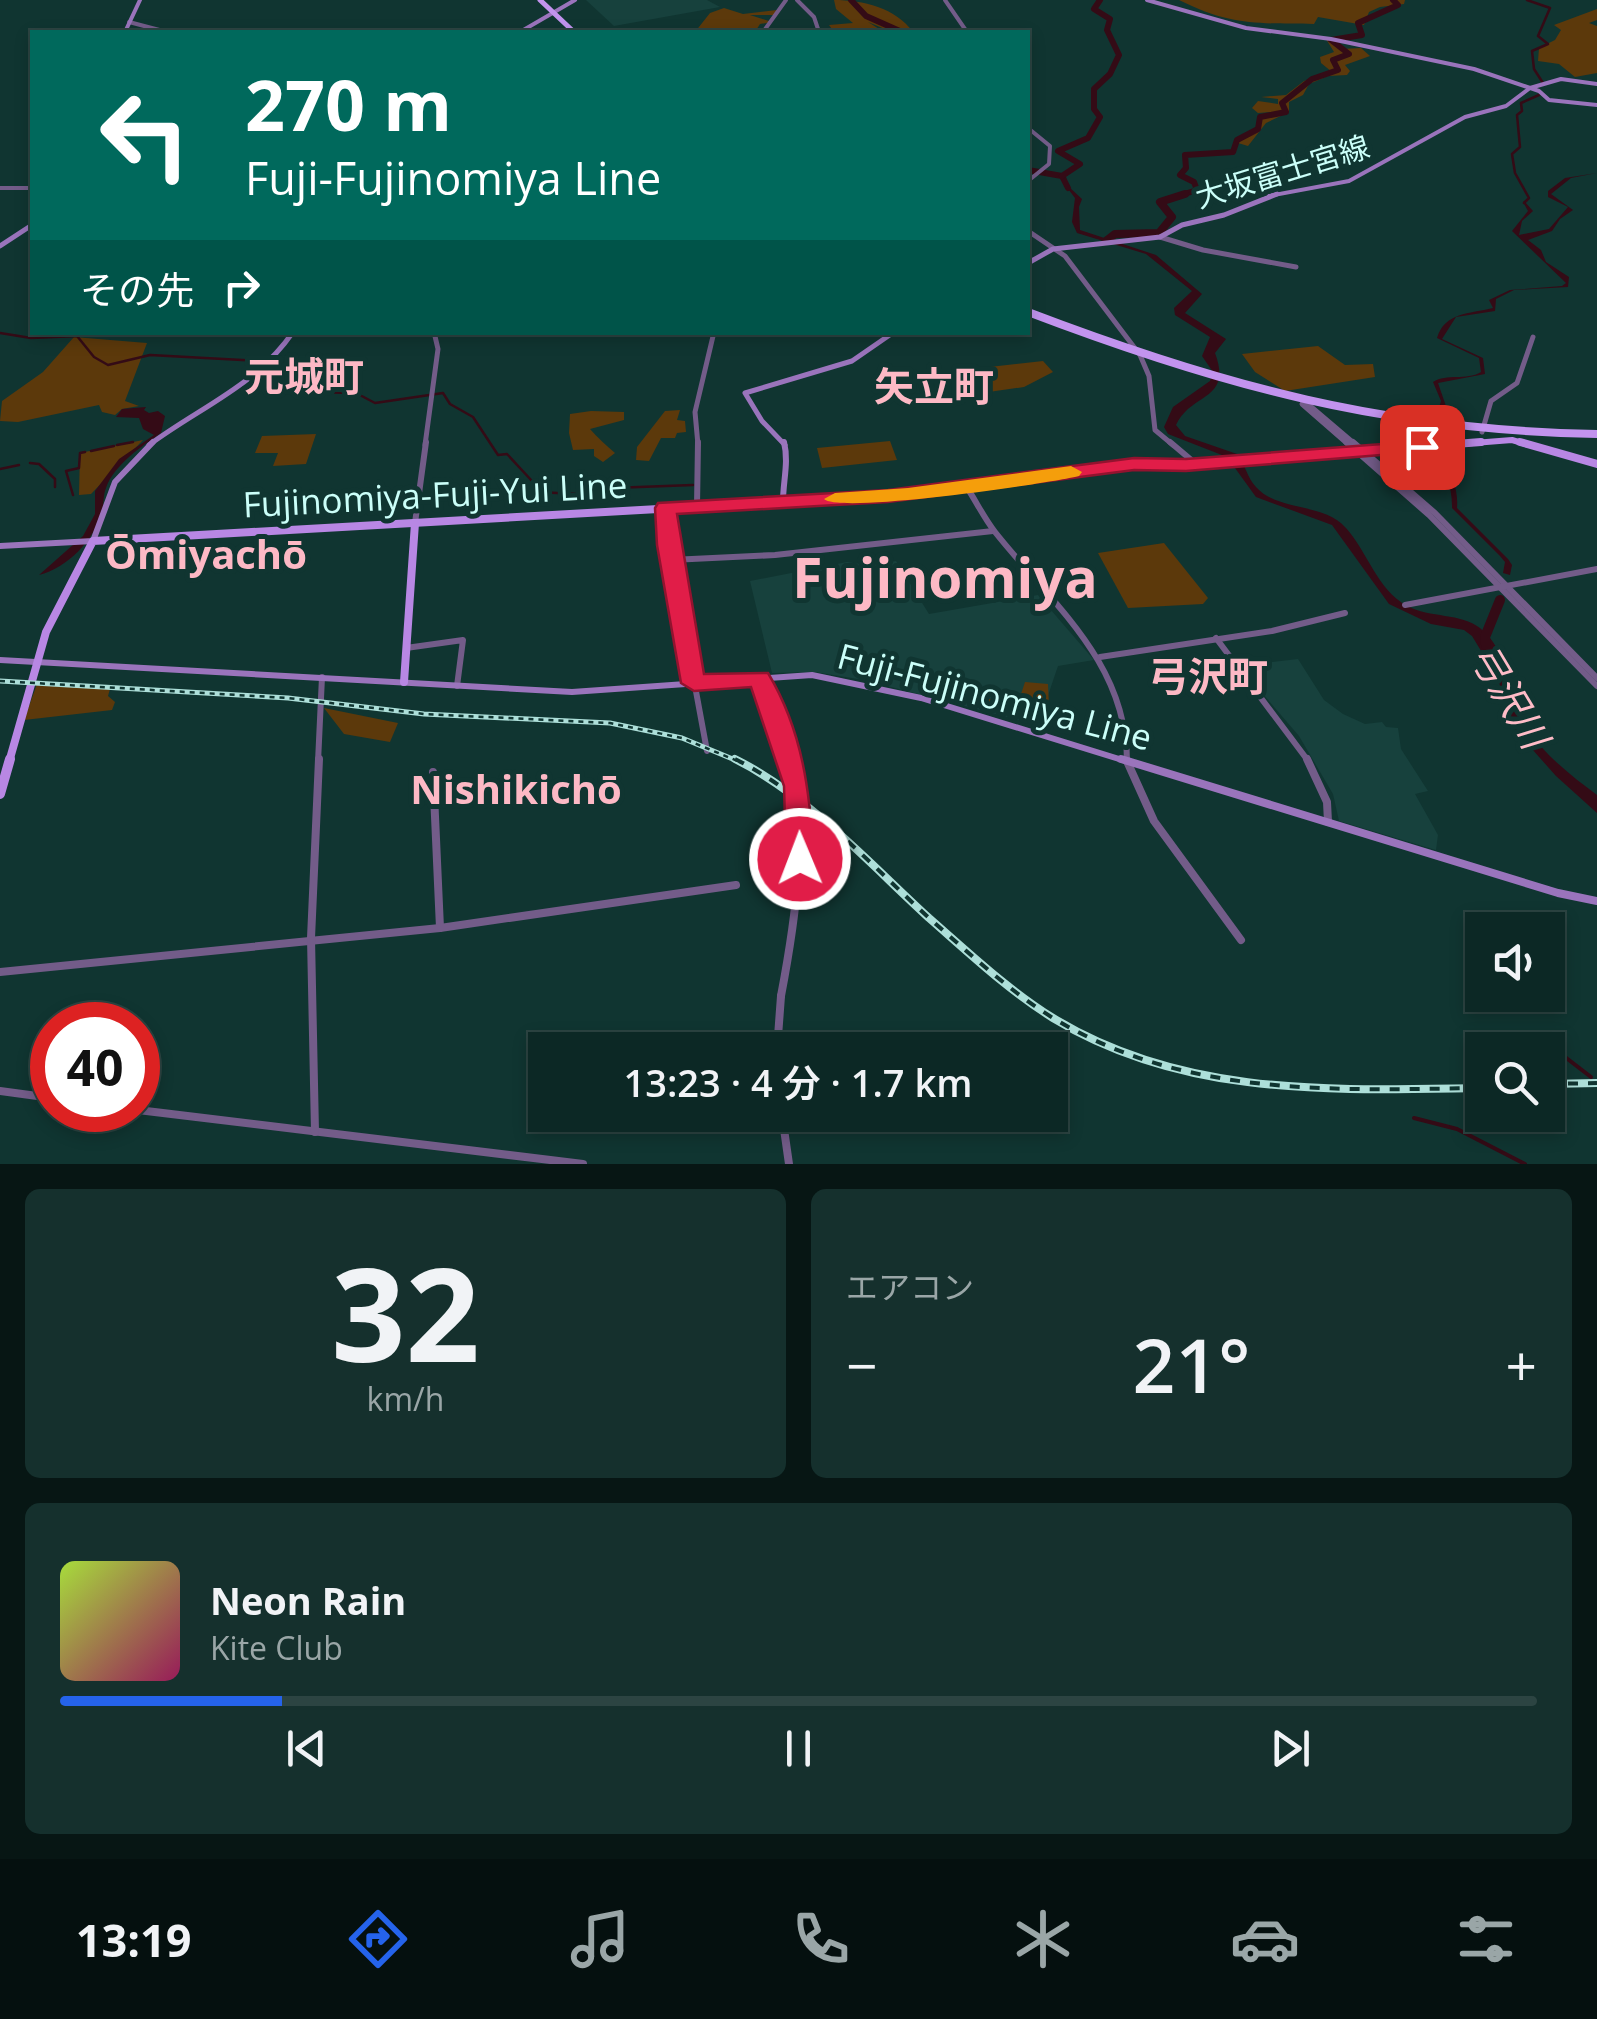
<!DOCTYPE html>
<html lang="ja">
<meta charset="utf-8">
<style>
body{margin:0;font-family:"Open Sans","Noto Sans JP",sans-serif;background:#15302d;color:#f1f3f6;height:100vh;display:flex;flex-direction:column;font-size:38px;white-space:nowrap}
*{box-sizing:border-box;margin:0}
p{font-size:32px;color:#9aa6a7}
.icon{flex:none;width:55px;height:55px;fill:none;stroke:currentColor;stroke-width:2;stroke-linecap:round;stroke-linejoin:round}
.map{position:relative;height:1164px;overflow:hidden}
.details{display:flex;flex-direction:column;gap:25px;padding:25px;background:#071614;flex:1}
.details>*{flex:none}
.guide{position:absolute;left:30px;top:30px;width:1000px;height:305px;border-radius:0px;box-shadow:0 5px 15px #0003,0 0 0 2px #2c4442;background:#00695c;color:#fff;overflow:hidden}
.buttons{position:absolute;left:1465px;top:912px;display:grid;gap:20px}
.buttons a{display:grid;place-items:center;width:100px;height:100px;border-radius:0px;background:#0c2825;box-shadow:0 5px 15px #0003,0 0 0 2px #2c4442;font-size:50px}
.speed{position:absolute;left:30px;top:1002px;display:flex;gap:20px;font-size:50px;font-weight:700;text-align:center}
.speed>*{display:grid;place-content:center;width:130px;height:130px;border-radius:50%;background:#0c2825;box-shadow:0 5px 15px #0003,0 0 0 2px #2c4442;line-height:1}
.speed .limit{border:15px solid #d22;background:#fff;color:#111}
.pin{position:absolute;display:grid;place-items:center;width:85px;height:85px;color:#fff;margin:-42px;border-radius:20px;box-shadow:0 5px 15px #0006}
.me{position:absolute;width:110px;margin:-55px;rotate:359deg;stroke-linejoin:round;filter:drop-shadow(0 0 8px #0008)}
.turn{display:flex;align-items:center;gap:35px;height:210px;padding:0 50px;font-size:45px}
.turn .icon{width:130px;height:130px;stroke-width:2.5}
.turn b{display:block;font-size:70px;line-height:85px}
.then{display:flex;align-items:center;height:95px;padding:0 50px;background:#0003;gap:20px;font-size:38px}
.big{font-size:75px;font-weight:600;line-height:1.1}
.details .card{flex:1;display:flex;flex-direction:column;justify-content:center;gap:15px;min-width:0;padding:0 35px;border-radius:15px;background:#15302d}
.details .dial{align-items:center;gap:0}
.dial b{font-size:130px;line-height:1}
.song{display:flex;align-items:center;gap:30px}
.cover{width:120px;height:120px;border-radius:15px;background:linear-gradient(135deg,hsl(80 70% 55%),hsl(330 70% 35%))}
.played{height:10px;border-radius:5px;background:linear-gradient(90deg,#2563eb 15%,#2c4442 15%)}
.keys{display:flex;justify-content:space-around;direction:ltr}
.heat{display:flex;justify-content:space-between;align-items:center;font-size:55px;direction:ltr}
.details .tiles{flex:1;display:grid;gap:25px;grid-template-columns:1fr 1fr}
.card:last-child{grid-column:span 2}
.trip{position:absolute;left:528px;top:1032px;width:540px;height:100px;border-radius:0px;background:#0c2825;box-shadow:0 5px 15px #0003,0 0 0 2px #2c4442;font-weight:600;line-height:100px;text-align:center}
.tab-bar{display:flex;height:160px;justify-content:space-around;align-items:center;background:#05100f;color:#9aa6a7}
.tab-bar .icon{width:70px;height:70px}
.tab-bar .current{color:#2563eb}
.tab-bar b{font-size:45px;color:#f1f3f6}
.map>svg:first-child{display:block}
.built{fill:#17413d}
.green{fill:#5c390b}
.water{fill:#340b16}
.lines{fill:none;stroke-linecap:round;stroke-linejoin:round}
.stream-far1{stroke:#340b16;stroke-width:2.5}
.stream{stroke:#340b16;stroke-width:4}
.river-far2{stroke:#340b16;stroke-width:6}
.river-far1{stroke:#340b16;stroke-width:8}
.river{stroke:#340b16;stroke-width:10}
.tertiary-far3{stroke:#735c89;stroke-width:4}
.tertiary-far2{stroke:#735c89;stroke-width:5}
.tertiary-far1{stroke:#735c89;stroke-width:6}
.tertiary{stroke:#735c89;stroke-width:8}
.secondary-far3{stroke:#9a74bc;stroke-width:4}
.secondary-far2{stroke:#9a74bc;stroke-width:5}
.secondary-far1{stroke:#9a74bc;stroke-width:6}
.secondary{stroke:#9a74bc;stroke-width:8}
.primary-far2{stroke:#b887e4;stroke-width:6}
.primary-far1{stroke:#b887e4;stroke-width:8}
.primary{stroke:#b887e4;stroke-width:10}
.trunk-far1{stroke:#c293ee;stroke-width:5}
.trunk{stroke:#c293ee;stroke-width:8}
.rail-far1-casing{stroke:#addfd9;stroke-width:5}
.rail-casing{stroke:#addfd9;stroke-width:8}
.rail-far1{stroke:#103531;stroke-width:2.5;stroke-dasharray:5;stroke-linecap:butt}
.rail{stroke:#103531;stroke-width:4;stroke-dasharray:10;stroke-linecap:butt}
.tertiary-bridge-far1{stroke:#735c89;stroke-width:6}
.tertiary-bridge{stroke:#735c89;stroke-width:8}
.route{fill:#e11d48;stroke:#92132f;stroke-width:2.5}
.slow{fill:#f59e0b}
.labels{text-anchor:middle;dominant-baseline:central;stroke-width:10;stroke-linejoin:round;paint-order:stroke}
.far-street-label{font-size:30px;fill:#cbfff9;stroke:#103531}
.street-label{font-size:35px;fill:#cbfff9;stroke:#103531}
.water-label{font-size:38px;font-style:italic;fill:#febcc7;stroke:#103531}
.quarter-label{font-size:40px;font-weight:bold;fill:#fdb9c5;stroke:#103531}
.town-label{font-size:55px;font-weight:bold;fill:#fdb9c5;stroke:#103531}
</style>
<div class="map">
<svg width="1597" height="1164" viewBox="0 0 1597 1164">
<rect width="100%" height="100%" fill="#103531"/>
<g class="built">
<path d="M 586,0 L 707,0 L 720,7 L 614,26 Z"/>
<path d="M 896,561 L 929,614 L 1038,595 L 1094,660 L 1058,666 L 1038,725 L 864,680 L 815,672 L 772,673 L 750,581 L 847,562 L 867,565 Z"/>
<path d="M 1298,659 L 1324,700 L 1343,714 L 1365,724 L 1382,722 L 1386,727 L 1398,728 L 1401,749 L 1428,791 L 1415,794 L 1438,835 L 1436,850 L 1339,821 L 1333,794 L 1299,736 L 1239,666 Z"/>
</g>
<g class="green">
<path d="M 834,0 C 863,0 896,8 913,32 L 892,32 L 868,22 L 884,32 L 834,32 L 829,25 L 853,23 L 836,9 Z"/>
<path d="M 1179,0 L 1405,0 L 1404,4 L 1380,7 L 1369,12 L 1364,25 L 1318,17 L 1314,24 C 1256,23 1231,26 1179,0 Z"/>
<path d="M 724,8 L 743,14 L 777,10 L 774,15 L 750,15 L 772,22 L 760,24 L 755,32 L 695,32 L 710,13 Z"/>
<path d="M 1597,9 L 1597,20 L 1589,23 L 1597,26 L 1597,73 L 1575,77 L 1559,64 L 1538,61 L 1539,48 L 1555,40 L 1561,30 L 1554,25 Z"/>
<path d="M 1326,39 L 1344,47 L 1341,49 L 1361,48 L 1370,56 L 1345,65 L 1350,71 L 1347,75 L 1328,76 L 1309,84 L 1303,95 L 1289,102 L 1289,112 L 1266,123 L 1248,146 L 1238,143 L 1260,127 L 1261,119 L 1271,116 L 1271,112 L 1258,113 L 1252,108 L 1258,101 L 1278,104 L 1278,99 L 1261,97 L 1286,95 L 1304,81 L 1332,72 L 1321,63 L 1320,57 L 1334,52 Z"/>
<path d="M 74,337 L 147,343 L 125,401 L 139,406 L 122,409 L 115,415 L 102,412 L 99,405 L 18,422 L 0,421 L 2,401 L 43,372 Z"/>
<path d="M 1318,346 L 1345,365 L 1373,364 L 1375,377 L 1285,391 L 1255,372 L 1242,354 Z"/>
<path d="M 1043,361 L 1053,372 L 1024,387 L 968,395 L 954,371 Z"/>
<path d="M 680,410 L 677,420 L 685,421 L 686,432 L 677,433 L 675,438 L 661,438 L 649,461 L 636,460 L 637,447 L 665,411 Z"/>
<path d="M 591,411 L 624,412 L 624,420 L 590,429 C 597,437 607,446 615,453 L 603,462 L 594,456 L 594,449 L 573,450 L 569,433 L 570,414 Z"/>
<path d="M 316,434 L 306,464 L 273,466 L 278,453 L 255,453 L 262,436 Z"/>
<path d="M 143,440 L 91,494 L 79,495 L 80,453 Z"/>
<path d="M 890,441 L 897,460 L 822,468 L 817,448 Z"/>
<path d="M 1164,543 L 1208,598 L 1203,604 L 1128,608 L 1098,553 Z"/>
<path d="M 1025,682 L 1048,684 L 1049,706 L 1019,709 L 988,706 L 987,699 L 1019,700 Z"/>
<path d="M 37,684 L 110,689 L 108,696 L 115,702 L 112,710 L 24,720 Z"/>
<path d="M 324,708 L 398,723 L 390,742 L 344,734 Z"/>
</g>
<g class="water">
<path d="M 1597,173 L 1571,178 L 1551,194 L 1573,210 L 1560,219 L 1552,231 L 1528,240 L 1541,250 L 1546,262 L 1569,277 L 1568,287 L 1514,290 L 1496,299 L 1495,311 L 1456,317 L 1442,339 L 1483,358 L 1485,374 L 1438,383 L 1448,412 L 1445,417 L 1405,417 L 1405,427 C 1432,449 1460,471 1457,508 L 1508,559 L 1512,565 L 1510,575 L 1503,573 L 1505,562 L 1500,556 L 1452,508 C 1453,466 1426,451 1397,425 L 1398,414 L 1437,414 L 1441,401 L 1433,382 C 1447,373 1466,381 1481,372 L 1479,358 L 1437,338 C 1445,312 1469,314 1493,308 L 1489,300 L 1510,290 L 1562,286 L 1566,283 L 1512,231 L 1528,211 L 1523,202 L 1527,199 L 1525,202 L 1533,211 L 1522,221 L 1519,235 L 1549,229 L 1568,207 L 1548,197 L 1548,191 L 1565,178 Z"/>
<path d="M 1059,177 L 1066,177 L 1068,186 L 1082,199 L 1079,207 L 1080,230 L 1156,255 L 1202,294 L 1185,313 L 1226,339 L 1215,353 C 1233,401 1191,392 1176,425 L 1185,436 L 1237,454 C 1245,463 1247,478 1256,487 C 1278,512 1323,502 1346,528 C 1368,553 1377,589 1407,606 C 1430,618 1461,613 1480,628 C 1508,650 1511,695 1526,725 C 1541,753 1573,777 1597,795 L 1597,813 L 1556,776 L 1516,731 L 1497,677 L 1472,636 L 1464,630 L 1431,624 L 1389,604 L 1332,525 L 1256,497 L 1227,457 L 1168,434 L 1164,427 L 1173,407 L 1210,381 L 1213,372 L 1202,356 L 1210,337 L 1175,315 L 1174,308 L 1192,291 L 1146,254 L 1077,233 L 1072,222 L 1075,198 Z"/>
<path d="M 146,407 L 144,410 L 149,413 L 158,411 L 165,416 L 161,433 C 142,446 114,465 106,488 C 103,495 104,504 102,511 C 94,541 67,568 39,575 L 83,536 L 95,514 L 95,491 L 119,459 L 154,435 L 143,429 L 139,418 L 116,417 L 122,409 Z"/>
</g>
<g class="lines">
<g class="stream-far1">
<path d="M 1527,0 L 1550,8 L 1538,36 L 1548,44 L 1532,51 L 1534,69 L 1543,83"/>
<path d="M 1524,203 L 1529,198 L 1515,173 L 1512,154 L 1520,147 L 1517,115 L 1522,111 L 1521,103 L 1539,95"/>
<path d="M 0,333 L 31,338 L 77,336 L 94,357 L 108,365 L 150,355 L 263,361"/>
<path d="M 271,362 L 301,365 L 298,382 L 308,392 L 356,393 L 375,403 L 443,393 L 450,404 L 473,417 L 498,455 L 507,454 L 532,481 L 535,492 L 580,494 L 585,489 L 693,485"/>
<path d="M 117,445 L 133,442"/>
<path d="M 91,451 L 114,446"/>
<path d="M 30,463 L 39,464 L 55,479 L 55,487"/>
<path d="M 0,469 L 19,465"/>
<path d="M 73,495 L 66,471 L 79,468 L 80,453 L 85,452"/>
</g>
<g class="stream">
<path d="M 1565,1057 L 1591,1077"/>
<path d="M 1414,1118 L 1457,1129 L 1525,1164"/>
</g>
<g class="river-far2">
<path d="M 851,0 L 866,16 L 902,32"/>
<path d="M 1028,170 L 1062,176 L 1068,188"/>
<path d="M 1062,176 L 1080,164 L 1058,151 L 1088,138 L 1100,117 L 1094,109 L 1094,89 L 1110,74 L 1119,55 L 1107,30 L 1110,19 L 1094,9 L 1100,0"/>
<path d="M 1178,196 L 1197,190 L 1194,182 L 1180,175 L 1186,168 L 1185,155 L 1233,152 L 1237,140 L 1258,129 L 1260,117 L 1286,112 L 1282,103 L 1312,79 L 1338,70 L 1333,60 L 1349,54 L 1331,40 L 1362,35 L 1358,23 L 1398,5 L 1393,0"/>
</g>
<path class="river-far1" d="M 1106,241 L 1115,234 L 1159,233 L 1172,217 L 1160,202 L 1185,194"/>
<path class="river" d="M 1486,645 L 1485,637 L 1500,600"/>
<g class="tertiary-far3">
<path d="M 797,0 L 814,17 L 819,32"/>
<path d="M 945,0 L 967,32"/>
<path d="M 129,22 L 167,32"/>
<path d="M 763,32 L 786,0"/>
<path d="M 1028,128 L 1050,146 L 1049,164 L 1028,181"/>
<path d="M 0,188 L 32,188"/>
</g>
<g class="tertiary-far2">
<path d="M 1028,231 L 1065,256 L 1140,355 L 1149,376 L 1155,430 L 1173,445"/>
<path d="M 1160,237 L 1203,250 L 1296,267"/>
<path d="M 1482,432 L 1491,401 L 1517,383 L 1533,337"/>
<path d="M 425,445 L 438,349 L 434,332"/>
<path d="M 698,445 L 695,412 L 714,332"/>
<path d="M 1349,445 L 1302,404 L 1311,401 L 1309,405 L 1356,445"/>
</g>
<g class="tertiary-far1">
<path d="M 1170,442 L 1196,464"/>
<path d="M 1346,442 L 1429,515 L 1597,686"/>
<path d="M 1353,442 L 1435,513 L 1597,678"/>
<path d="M 966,486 C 976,501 984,518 995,532 C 1052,604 1127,662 1127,762"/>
<path d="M 697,506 L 698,442"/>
<path d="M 666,508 L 669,545 L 707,751"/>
<path d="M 415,523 L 426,442"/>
<path d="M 671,560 L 775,555 L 993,531"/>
<path d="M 1405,605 L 1597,569"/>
<path d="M 1216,638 L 1309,762"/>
<path d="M 406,648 L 463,640 L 457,686"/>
<path d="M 1100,657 L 1272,631 L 1345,613"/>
<path d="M 760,679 L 769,703"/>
<path d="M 318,762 L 322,677"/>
</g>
<g class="tertiary">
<path d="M 1126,759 L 1154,821 L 1241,940"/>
<path d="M 1307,759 L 1327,802 L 1328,822"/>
<path d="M 433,772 L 440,928"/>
<path d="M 0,972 L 440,928 L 736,885"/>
<path d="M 777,1050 L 781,996"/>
<path d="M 0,1091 L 52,1098"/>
<path d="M 138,1110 L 583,1164"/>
<path d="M 782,1115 L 789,1164"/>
<path d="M 315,1132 L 311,938 L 319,759"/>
</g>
<g class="secondary-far3">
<path d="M 1147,0 L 1246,28 L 1331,39 L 1474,69 L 1539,91 L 1549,100 L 1597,105"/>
<path d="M 125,32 L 140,0"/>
<path d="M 520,32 L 575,0"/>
<path d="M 1269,196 L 1349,181 L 1465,117 L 1506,106 L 1530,88 L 1561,79 L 1597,84"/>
</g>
<g class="secondary-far2">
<path d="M 0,246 L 32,225"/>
<path d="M 1028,263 L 1053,249 L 1160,237 L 1182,225 L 1224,215 L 1277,194"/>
<path d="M 149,445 C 200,407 256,386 293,332"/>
<path d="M 785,445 L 762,421 L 745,393 L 852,361 L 894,332"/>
</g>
<g class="secondary-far1">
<path d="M 783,502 C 783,481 789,462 784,442"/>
<path d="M 0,546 L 93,541 L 115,482 L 153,442"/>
<path d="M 0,660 L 572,692 L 812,675 L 921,698 L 1129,762"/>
</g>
<path class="secondary" d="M 1121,759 L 1558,893 L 1597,901"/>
<path class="primary-far2" d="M 1448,445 L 1512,440 L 1529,445"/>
<g class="primary-far1">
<path d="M 1520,442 L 1597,464"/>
<path d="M 404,682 L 415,523"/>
<path d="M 9,762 L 46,632 L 93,541 L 888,496 L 1134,464 L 1197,464 L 1481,442"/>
</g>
<path class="primary" d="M 0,794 L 10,759"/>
<path class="trunk-far1" d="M 540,0 L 574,32"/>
<path class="trunk" d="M 1028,312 C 1225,387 1385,430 1597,434"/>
<defs>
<path id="rail-far1" d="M 0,681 L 288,698 L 424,714 L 610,723 L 682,738 L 740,762"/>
<g id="rail">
<path d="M 735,759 C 809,796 869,863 929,918 C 969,953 1008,990 1053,1018 C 1185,1098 1334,1090 1482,1088"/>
<path d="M 1548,1084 L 1597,1083"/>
</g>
</defs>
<use href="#rail-far1" class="rail-far1-casing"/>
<use href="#rail" class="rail-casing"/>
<use href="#rail-far1" class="rail-far1"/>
<use href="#rail" class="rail"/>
<path class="tertiary-bridge-far1" d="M 769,703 L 788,762"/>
<path class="tertiary-bridge" d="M 781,996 C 796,917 808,838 788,759"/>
</g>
<path class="route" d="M 1422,441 L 1433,447 L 1430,451 L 1186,471 L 1134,470 L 888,502 L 677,514 L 704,674 L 768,673 C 803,731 810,793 814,859 L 810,866 L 800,869 L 790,866 L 786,859 L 784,786 L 751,687 L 694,691 L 681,683 L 657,545 L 655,508 L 658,503 L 888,490 L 1134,458 L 1186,459 Z"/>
<path class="slow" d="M 1071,466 L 1082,472 L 1079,476 C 1046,484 840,514 824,499 L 835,493 L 908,488 Z"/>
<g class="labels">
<g class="far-street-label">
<text transform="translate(1282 171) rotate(-17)">大坂富士宮線</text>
</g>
<g class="street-label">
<text transform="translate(435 494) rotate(-3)">Fujinomiya-Fuji-Yui Line</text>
<text transform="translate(995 696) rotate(15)">Fuji-Fujinomiya Line</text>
</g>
<g class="water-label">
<text transform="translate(1510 695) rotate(59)">弓沢川</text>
</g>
<g class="quarter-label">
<text x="304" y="375">元城町</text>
<text x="934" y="385">矢立町</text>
<text x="206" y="553">Ōmiyachō</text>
<text x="1208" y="675">弓沢町</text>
<text x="516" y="788">Nishikichō</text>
</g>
<g class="town-label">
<text x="945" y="576">Fujinomiya</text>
</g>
</g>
</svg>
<div class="buttons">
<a><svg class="icon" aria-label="sound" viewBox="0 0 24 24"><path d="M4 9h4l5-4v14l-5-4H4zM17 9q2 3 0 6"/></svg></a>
<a><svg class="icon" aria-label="search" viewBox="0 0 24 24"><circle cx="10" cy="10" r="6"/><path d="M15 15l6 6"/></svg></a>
</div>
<div class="speed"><div class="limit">40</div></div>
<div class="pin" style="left:1422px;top:447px;background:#d93025"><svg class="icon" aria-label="arrive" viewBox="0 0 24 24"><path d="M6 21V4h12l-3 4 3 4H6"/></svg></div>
<svg class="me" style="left:800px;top:859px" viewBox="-20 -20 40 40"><circle r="17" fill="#e11d48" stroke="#fff" stroke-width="3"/><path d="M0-11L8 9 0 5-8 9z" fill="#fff"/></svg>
<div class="trip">13:23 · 4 分 · 1.7 km</div>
<div class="guide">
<div class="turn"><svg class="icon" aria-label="left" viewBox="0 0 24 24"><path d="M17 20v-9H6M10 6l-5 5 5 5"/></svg><div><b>270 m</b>Fuji-Fujinomiya Line</div></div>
<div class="then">その先<svg class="icon" aria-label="right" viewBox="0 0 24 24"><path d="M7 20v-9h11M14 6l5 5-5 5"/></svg></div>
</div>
</div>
<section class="details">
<div class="tiles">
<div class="card dial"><b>32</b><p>km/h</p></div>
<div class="card"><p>エアコン</p>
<div class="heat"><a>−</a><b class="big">21°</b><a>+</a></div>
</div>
<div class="card">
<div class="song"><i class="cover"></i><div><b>Neon Rain</b><p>Kite Club</p></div></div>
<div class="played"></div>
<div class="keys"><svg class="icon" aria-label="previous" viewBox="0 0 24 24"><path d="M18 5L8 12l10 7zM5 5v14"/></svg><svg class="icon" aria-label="pause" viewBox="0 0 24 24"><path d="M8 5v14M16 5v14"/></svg><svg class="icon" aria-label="next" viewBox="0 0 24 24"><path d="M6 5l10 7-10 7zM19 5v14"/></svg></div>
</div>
</div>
</section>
<nav class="tab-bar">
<b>13:19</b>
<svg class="icon current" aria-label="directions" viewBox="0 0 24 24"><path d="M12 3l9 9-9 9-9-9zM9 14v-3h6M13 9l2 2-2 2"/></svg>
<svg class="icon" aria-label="music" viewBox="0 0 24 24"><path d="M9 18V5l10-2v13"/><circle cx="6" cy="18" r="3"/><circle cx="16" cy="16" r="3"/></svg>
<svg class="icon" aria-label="phone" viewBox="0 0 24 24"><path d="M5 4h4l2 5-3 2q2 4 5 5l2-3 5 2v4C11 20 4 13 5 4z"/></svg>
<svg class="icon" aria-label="climate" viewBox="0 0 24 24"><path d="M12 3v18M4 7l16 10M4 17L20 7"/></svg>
<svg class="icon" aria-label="car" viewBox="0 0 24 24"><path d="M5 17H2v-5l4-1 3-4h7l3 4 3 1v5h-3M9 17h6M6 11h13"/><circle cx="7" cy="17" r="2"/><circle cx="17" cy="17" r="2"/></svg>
<svg class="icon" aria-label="filters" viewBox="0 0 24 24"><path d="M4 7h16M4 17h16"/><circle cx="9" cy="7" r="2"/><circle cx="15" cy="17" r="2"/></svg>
</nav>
